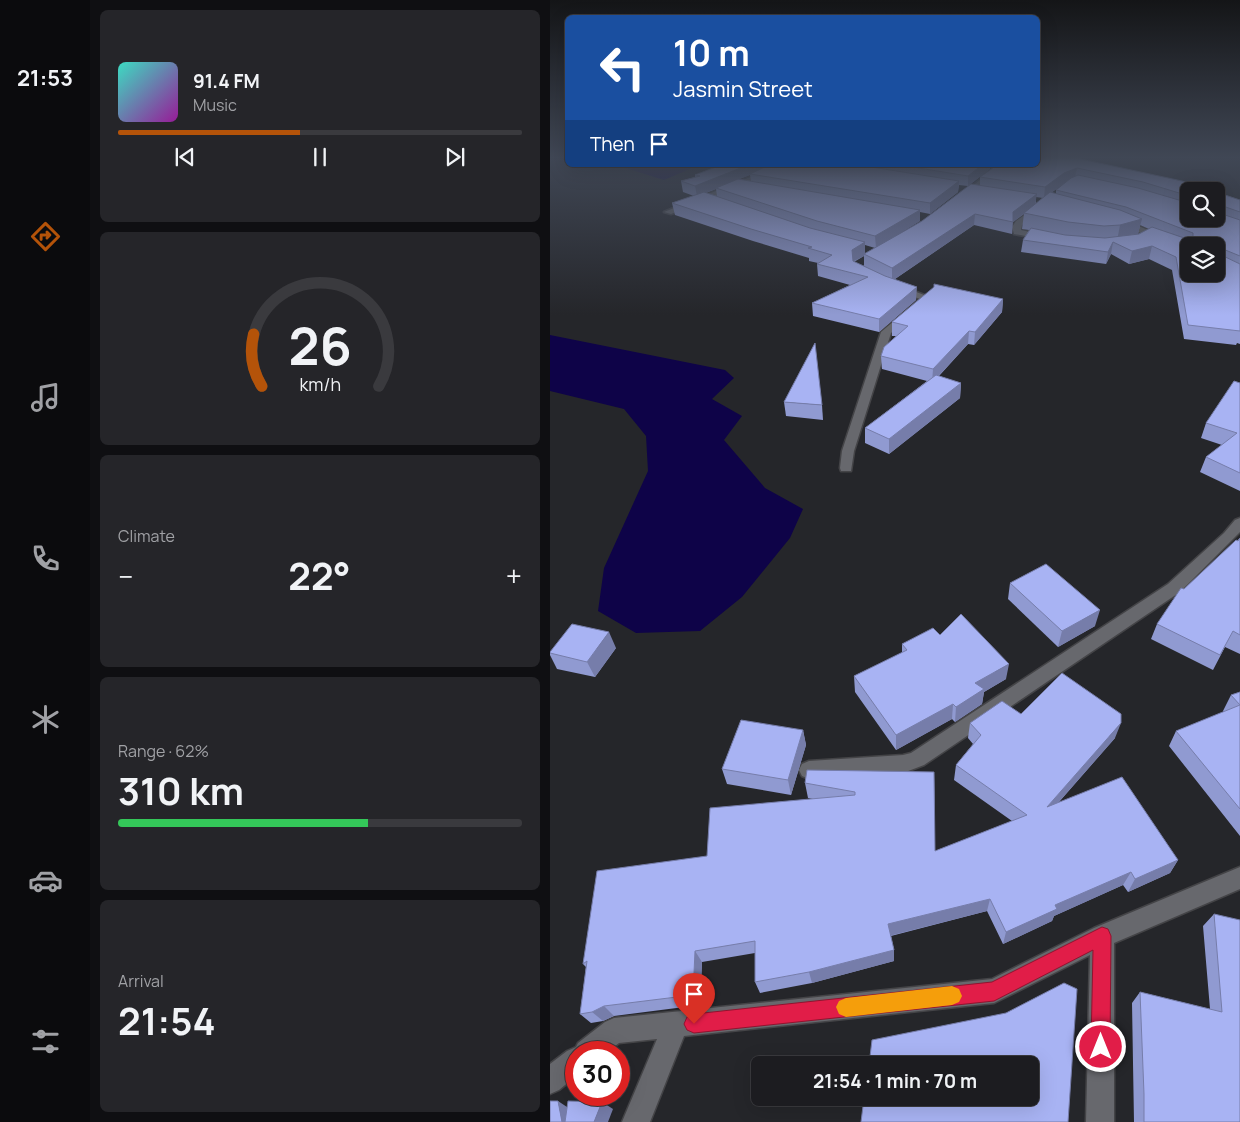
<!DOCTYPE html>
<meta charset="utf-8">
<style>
body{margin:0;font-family:Manrope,sans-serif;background:#252529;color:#f1f3f6;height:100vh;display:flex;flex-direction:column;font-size:19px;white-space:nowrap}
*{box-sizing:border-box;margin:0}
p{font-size:16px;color:#a0a1a5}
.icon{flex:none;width:28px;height:28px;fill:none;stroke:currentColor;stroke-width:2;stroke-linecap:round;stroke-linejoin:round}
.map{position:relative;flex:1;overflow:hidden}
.sheet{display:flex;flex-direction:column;gap:10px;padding:10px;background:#0f0f12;width:460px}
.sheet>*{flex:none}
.banner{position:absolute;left:15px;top:15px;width:475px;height:152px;border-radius:8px;box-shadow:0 5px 20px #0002,0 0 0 1px #3a3a3e;background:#1a4fa0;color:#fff;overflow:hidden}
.controls{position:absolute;left:630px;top:182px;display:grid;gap:10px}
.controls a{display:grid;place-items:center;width:45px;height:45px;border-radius:8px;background:#1c1c20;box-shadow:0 5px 20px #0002,0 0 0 1px #3a3a3e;font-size:25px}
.speed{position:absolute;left:15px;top:1041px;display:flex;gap:10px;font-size:25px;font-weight:700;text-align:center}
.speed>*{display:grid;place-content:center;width:65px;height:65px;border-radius:50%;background:#1c1c20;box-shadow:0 5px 20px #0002,0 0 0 1px #3a3a3e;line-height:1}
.speed .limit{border:8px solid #d22;background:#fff;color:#111}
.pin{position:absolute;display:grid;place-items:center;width:42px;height:42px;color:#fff;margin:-51px -21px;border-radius:50% 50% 50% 0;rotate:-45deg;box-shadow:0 0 5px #0007}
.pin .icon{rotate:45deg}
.me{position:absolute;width:55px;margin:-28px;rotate:0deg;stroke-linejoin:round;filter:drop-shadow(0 0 4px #0008)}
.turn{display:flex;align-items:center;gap:18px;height:105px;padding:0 25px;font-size:22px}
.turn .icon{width:65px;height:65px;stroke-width:2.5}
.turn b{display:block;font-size:35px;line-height:42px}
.then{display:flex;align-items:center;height:48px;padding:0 25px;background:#0003;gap:10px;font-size:19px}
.big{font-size:38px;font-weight:700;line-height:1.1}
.sheet .tile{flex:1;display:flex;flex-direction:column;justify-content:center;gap:8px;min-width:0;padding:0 18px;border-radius:8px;background:#252529}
.sheet .dial{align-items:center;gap:0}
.dial svg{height:130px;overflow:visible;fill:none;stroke:#3a3a3e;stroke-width:7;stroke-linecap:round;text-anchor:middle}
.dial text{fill:#f1f3f6;stroke:none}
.song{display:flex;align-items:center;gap:15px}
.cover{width:60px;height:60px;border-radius:8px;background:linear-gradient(135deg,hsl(170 70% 55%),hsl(300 70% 35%))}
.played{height:5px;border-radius:2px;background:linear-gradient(90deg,#b45309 45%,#3a3a3e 45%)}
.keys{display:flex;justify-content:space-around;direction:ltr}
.heat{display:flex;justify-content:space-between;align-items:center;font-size:28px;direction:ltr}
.charge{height:8px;border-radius:4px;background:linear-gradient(90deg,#34c759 62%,#3a3a3e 0)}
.trip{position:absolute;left:201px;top:1056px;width:288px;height:50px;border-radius:8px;background:#1c1c20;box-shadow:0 5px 20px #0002,0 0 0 1px #3a3a3e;font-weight:700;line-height:50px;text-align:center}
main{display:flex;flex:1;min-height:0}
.tabs{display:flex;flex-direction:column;width:90px;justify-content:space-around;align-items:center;background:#0b0b0d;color:#a0a1a5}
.tabs .icon{width:35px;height:35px}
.tabs .on{color:#b45309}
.tabs b{font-size:22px;color:#f1f3f6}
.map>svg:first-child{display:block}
.water{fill:#0e0348}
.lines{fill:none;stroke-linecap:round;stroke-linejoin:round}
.minor-casing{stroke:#444447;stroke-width:3}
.minor{fill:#67686d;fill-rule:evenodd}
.wall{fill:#909ad1;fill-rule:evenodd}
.shaded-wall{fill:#767daa}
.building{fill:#a8b3f3;stroke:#767daa;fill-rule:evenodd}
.route{fill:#e11d48;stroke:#92132f}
.slow{fill:#f59e0b}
</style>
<main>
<nav class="tabs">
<b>21:53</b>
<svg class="icon on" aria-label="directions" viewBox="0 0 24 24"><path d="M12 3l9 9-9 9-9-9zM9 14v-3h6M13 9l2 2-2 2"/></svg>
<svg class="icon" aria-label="music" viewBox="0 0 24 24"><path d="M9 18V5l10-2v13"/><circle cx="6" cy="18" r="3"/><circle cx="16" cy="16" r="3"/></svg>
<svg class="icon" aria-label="phone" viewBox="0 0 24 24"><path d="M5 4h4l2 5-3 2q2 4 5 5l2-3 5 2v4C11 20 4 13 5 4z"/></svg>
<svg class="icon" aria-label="climate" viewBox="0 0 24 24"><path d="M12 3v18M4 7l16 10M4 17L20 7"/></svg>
<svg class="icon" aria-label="car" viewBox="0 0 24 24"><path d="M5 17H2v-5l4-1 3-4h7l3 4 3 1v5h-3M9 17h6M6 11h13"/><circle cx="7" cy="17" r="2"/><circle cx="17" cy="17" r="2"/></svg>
<svg class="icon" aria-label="filters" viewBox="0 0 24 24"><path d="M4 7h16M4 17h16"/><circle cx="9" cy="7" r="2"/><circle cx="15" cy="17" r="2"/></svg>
</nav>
<section class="sheet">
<div class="tile">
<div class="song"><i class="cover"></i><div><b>91.4 FM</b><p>Music</p></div></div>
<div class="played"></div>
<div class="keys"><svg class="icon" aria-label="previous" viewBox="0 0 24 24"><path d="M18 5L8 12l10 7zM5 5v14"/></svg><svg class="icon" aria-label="pause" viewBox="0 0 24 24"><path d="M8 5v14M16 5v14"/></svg><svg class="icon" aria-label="next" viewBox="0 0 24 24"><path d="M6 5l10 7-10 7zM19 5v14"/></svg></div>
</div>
<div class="tile dial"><svg viewBox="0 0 100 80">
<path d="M14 69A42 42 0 1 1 86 69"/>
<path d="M14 69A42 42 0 0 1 9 37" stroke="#b45309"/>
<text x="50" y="56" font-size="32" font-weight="700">26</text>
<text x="50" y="72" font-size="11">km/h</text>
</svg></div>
<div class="tile"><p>Climate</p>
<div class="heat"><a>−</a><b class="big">22°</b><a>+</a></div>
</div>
<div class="tile"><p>Range · 62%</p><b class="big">310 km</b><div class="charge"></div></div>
<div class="tile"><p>Arrival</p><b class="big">21:54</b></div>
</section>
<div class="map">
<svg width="690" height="1122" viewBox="0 0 690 1122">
<rect width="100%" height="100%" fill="#25262a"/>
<g class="water">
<path d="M 66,165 L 149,165 L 114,180 Z"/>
<path d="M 0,335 L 175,370 L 184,378 L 162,399 L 192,416 L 174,440 L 215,488 L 253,509 L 240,538 L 192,597 L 150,631 L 86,633 L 48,611 L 54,568 L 98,471 L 96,436 L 74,409 L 0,391 Z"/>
</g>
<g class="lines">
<defs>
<g id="minor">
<path d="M 230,165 L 238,165 L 158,200 L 121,214 L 114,212 Z"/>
<path d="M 462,165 L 452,168 L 413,199 L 407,198 L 448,166 Z"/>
<path d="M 487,206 L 494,208 L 472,225 L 471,230 L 498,236 L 498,240 L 464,234 L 462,227 L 466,221 Z"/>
<path d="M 568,220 L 574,220 L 639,247 L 639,252 L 568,224 Z"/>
<path d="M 348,285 L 382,298 L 341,333 L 304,451 L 301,471 L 291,471 L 290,468 L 292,451 L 331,332 L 370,299 L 345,290 L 345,286 Z"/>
<path d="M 690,518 L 690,532 L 630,592 L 374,765 L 353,773 L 259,779 L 252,776 L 249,770 L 252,764 L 259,761 L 353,755 L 361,753 L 618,584 L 674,533 L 685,520 Z"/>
<path d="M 690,867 L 690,889 L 564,943 L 564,1122 L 536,1122 L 540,955 L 444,1003 L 134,1036 L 100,1122 L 72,1122 L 107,1039 L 69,1043 L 57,1052 L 26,1052 L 26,1076 L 9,1090 L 0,1094 L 0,1064 L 17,1051 L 26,1047 L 28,1043 L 55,1022 L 64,1018 L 442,979 L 544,928 Z"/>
</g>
</defs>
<use href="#minor" class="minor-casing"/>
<use href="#minor" class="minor"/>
</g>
<g class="wall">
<path d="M 530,159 L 639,191 L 639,219 L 666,192 L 690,200 L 690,344 L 687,343 L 686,345 L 634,339 L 622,270 L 599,259 L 579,264 L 561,254 L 556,264 L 471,252 L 473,240 L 479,230 L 472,229 L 474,214 L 463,222 L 462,234 L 424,225 L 345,279 L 366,300 L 329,332 L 263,316 L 262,303 L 300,285 L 268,276 L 267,264 L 268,263 L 259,261 L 259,258 L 203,241 L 125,215 L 122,203 L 144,196 L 133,192 L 131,181 L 145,177 L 145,175 L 171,165 L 440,165 L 440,169 L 418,186 L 409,185 L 408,192 L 380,214 L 370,212 L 370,221 L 337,241 L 372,221 L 430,185 L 430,177 ZM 200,175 L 201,181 L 189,179 ZM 516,182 L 506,190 L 506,194 L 501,193 ZM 166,189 L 167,196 L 156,193 ZM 486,197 L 493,198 L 486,204 ZM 590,225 L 599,229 L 588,234 ZM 315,245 L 325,248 L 315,254 ZM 314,256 L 314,266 L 304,262 Z"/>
<path d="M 453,299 L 452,312 L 424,345 L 418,344 L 389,376 L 411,383 L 410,398 L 339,454 L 315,443 L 315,428 L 377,381 L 332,369 L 331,356 L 346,336 L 342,336 L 342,322 Z"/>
<path d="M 690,383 L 690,491 L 650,472 L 656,457 L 672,445 L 651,438 L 656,423 Z"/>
<path d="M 234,402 L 272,405 L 273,420 L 236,416 Z"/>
<path d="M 690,538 L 690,654 L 675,647 L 663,670 L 601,639 L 607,624 L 634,589 Z"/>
<path d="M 460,583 L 545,626 L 508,647 L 458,599 Z"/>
<path d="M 390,635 L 456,679 L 434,692 L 432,704 L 405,722 L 402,719 L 346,750 L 305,692 L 304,676 L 352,653 L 352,644 Z"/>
<path d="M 66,648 L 45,677 L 7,669 L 0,655 L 0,652 Z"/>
<path d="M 690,692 L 690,836 L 619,746 L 626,731 L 674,712 L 673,711 L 681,695 Z"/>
<path d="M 471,714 L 565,738 L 509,802 L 628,860 L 620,873 L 578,892 L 573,885 L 504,916 L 502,921 L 453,944 L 437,911 L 341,936 L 344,950 L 344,961 L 262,983 L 210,993 L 205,982 L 205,953 L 152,962 L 150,1005 L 64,1016 L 53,1021 L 41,1023 L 30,1014 L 36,967 L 33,964 L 157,856 L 263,799 L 258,798 L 255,783 L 384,772 L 385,851 L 462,821 L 404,780 L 406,765 L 423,744 L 418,738 L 420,723 Z"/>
<path d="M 253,730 L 256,745 L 241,795 L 177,784 L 172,769 Z"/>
<path d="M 664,914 L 690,1122 L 584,1122 L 582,1003 L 590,992 L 660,1009 L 653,926 Z"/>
</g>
<g class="shaded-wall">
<path d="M 198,165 L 225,165 L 200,174 L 200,175 L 167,188 L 166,188 L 166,189 L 147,196 L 145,186 Z"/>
<path d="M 432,165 L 440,165 L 440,169 L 418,186 L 418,176 Z"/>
<path d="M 527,168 L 525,178 L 513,184 L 494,198 L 495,187 L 514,173 Z"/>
<path d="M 409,181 L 408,192 L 380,214 L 380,203 Z"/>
<path d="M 487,194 L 485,205 L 463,222 L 463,212 Z"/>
<path d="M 670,205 L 667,216 L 666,216 L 666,206 Z"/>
<path d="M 370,210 L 370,221 L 326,248 L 325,236 Z"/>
<path d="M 425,214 L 424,225 L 342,281 L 342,268 Z"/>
<path d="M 592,219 L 588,234 L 567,241 L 570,225 Z"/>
<path d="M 315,242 L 315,255 L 314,254 L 314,256 L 302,262 L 302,250 Z"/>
<path d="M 563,242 L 561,254 L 556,264 L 558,252 Z"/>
<path d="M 602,246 L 599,259 L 579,264 L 582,251 Z"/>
<path d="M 367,287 L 366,300 L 329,332 L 329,319 Z"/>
<path d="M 453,299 L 452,312 L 424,345 L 425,332 Z"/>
<path d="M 419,331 L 418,344 L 382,383 L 383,369 Z"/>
<path d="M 411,383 L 410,398 L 339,454 L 339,439 Z"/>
<path d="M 550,610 L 545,626 L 508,647 L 512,631 Z"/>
<path d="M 59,632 L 66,648 L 45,677 L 37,662 Z"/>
<path d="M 459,664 L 456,679 L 434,692 L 432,704 L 405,722 L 406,707 L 425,683 Z"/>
<path d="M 403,704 L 402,719 L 346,750 L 346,735 Z"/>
<path d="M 571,723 L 565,738 L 492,821 L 497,807 Z"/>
<path d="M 253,730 L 256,745 L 241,795 L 238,780 Z"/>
<path d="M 628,860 L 620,873 L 578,892 L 585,879 Z"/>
<path d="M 581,872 L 573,885 L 504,916 L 502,921 L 453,944 L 456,932 L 505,905 Z"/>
<path d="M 440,899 L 437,911 L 339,936 L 338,924 Z"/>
<path d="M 344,950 L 344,961 L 262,983 L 259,972 Z"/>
<path d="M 145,951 L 152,962 L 150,1005 L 143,995 Z"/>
<path d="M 54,1006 L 64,1016 L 53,1021 L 42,1012 Z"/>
<path d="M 8,1101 L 20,1109 L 23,1122 L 12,1122 Z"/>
<path d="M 52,1102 L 63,1109 L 58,1122 L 44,1122 Z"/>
</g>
<g class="building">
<path d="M 488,158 L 526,158 L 632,181 L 664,191 L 639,191 L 639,196 L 593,182 L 527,168 L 514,173 L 495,187 L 430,177 L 447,165 L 488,165 Z"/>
<path d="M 171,165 L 198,165 L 145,186 L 131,181 L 150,176 L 145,175 Z"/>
<path d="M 219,165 L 309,165 L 409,181 L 380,203 L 200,174 Z"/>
<path d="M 350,165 L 432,165 L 418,176 Z"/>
<path d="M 528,175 L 588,188 L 639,203 L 639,219 L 666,219 L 666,212 L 690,220 L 690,256 L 668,247 L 669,254 L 690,264 L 690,331 L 638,325 L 626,257 L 602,246 L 582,251 L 563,242 L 558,252 L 473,240 L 481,228 L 515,235 L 555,238 L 589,234 L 602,227 L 643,241 L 643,233 L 576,207 L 506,190 L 521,178 ZM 639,246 L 666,246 L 666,274 L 639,274 Z"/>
<path d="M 188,179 L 370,210 L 325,236 L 267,221 L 166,188 Z"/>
<path d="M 421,184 L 487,194 L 463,212 L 463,222 L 425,214 L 342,268 L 314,254 L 372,221 Z"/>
<path d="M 154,192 L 260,228 L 315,242 L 302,250 L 303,261 L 335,276 L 367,287 L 329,319 L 262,303 L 318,277 L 267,264 L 282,255 L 258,248 L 262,247 L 201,229 L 122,203 Z"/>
<path d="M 500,192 L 570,210 L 592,219 L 570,225 L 554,226 L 518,222 L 474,213 Z"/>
<path d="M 666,192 L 690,200 L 690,212 L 670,205 L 666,206 Z"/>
<path d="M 384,284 L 453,299 L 425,332 L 419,331 L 383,369 L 331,356 L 334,347 L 358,326 L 342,322 L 384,287 Z"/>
<path d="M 265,343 L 272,405 L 234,402 Z"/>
<path d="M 386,375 L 411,383 L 339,439 L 315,428 Z"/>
<path d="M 684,381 L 690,383 L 690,473 L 656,457 L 687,433 L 656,423 Z"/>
<path d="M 690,538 L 690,635 L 683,631 L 670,655 L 607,624 L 631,588 L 634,589 L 686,540 L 688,541 Z"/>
<path d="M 496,564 L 550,610 L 512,631 L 460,583 Z"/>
<path d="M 411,614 L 459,664 L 425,683 L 434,689 L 406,707 L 403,704 L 346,735 L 304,676 L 357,650 L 352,644 L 383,628 L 390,635 Z"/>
<path d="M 22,624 L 59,632 L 37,662 L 0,653 L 0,652 Z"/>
<path d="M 512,673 L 571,714 L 571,723 L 497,807 L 572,777 L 628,860 L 585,879 L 581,872 L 505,905 L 507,909 L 456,932 L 440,899 L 338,924 L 344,950 L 259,972 L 205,982 L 205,941 L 145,951 L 143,995 L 54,1006 L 42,1012 L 30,1014 L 37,961 L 33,964 L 47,871 L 157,856 L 160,808 L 305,795 L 305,792 L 255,783 L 257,770 L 384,772 L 385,851 L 477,815 L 406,765 L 431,735 L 420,723 L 452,701 L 471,714 Z"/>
<path d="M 690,692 L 690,809 L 626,731 L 690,705 L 681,695 Z"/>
<path d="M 191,720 L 253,730 L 238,780 L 172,769 Z"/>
<path d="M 664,914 L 690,920 L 690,1122 L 594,1122 L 594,1094 L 590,992 L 672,1012 Z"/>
<path d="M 514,983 L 527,989 L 518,1122 L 311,1122 L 314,1098 L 480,1098 L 480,1065 L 319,1065 L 322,1040 L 456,1013 Z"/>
<path d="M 0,1101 L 8,1101 L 12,1122 L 0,1122 Z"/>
<path d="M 18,1101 L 52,1102 L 44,1122 L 15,1122 Z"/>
</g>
<linearGradient id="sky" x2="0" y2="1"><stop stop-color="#141517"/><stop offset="0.5" stop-color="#404755"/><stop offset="1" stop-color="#404755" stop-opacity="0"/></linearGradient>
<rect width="690" height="315" fill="url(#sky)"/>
<path class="route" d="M 552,927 L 558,929 L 561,936 L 560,1047 L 558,1054 L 551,1057 L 544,1054 L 541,1047 L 543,950 L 444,1001 L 144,1033 L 137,1030 L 134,1024 L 137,1017 L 144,1014 L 442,982 Z"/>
<path class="slow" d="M 402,986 L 409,989 L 412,996 L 409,1002 L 402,1005 L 296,1017 L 289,1014 L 286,1007 L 289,1001 L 296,998 Z"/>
</svg>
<div class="controls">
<a><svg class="icon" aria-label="search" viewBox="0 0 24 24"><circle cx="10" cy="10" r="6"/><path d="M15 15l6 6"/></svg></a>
<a><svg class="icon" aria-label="layers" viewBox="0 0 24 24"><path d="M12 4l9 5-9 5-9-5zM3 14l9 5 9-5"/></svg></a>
</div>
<div class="speed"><div class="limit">30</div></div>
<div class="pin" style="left:144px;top:1024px;background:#d93025"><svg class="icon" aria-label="arrive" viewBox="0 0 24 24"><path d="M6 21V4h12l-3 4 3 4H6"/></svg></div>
<svg class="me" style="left:551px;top:1047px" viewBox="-20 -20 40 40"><circle r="17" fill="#e11d48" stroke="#fff" stroke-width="3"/><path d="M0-11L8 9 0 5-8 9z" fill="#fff"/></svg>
<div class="trip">21:54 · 1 min · 70 m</div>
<div class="banner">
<div class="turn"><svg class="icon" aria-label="left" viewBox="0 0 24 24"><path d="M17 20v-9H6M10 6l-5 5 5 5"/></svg><div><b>10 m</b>Jasmin Street</div></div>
<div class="then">Then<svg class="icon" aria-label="arrive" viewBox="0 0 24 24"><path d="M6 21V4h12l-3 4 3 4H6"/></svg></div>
</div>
</div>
</main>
